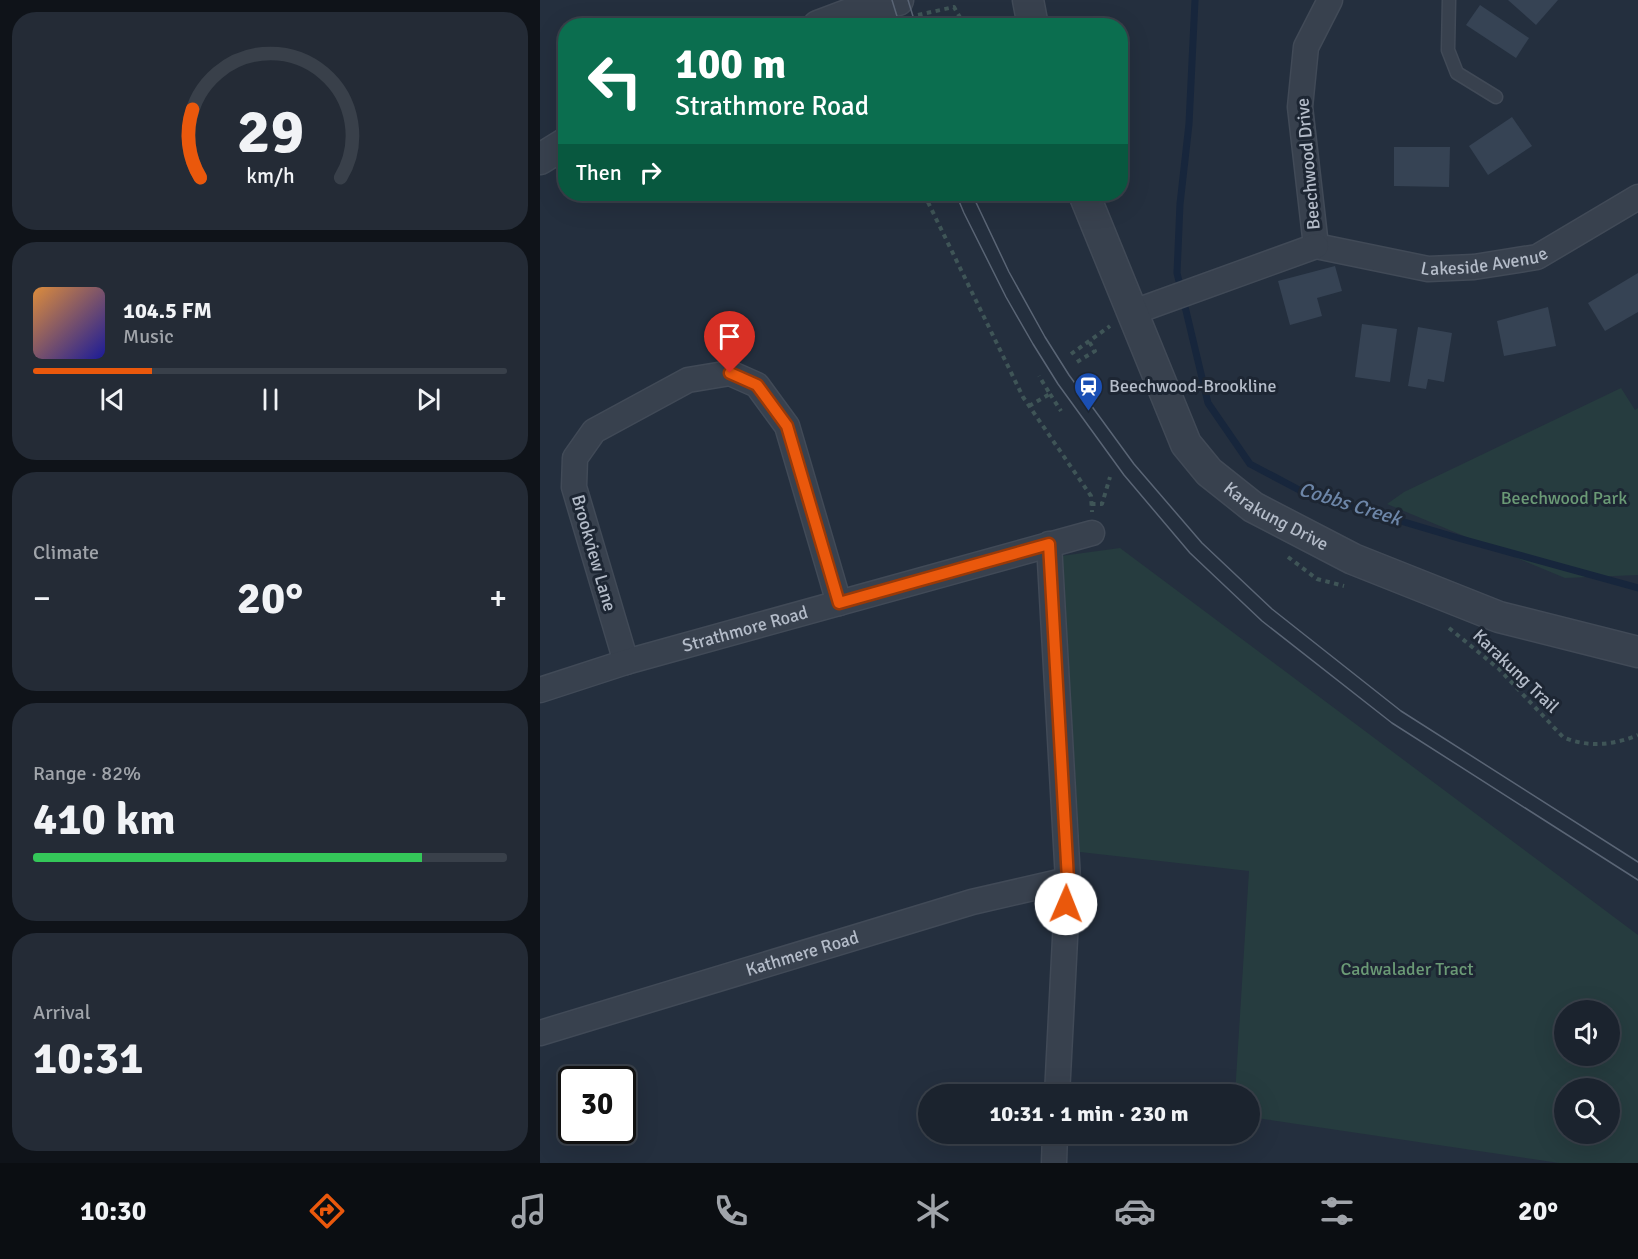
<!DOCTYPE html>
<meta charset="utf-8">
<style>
body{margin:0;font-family:Signika,sans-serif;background:#242b36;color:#f1f3f6;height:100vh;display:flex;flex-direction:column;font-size:22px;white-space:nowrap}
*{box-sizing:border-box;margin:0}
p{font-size:20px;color:#a0a4aa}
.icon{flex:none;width:33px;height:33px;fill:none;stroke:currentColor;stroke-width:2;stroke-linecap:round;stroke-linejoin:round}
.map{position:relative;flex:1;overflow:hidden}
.drawer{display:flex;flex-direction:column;gap:12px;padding:12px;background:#0f1319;width:540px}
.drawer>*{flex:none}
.top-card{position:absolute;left:18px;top:18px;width:570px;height:183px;border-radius:24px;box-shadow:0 6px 24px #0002,0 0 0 2px #39404a;background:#0b6e4f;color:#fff;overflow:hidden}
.fabs{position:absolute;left:1014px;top:1000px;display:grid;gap:12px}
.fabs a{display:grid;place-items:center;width:66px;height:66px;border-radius:50%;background:#1b232e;box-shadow:0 6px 24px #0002,0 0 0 2px #39404a;font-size:30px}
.speed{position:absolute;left:18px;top:1066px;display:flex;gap:12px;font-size:30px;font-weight:700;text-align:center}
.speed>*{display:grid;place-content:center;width:78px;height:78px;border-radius:50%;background:#1b232e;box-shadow:0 6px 24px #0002,0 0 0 2px #39404a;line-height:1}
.speed .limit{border:3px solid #111;border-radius:9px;background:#fff;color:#111}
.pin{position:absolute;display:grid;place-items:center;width:51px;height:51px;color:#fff;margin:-62px -26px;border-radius:50% 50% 50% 0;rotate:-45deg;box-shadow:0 0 6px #0007}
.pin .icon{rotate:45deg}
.me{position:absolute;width:66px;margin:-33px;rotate:1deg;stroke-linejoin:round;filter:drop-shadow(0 0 4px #0008)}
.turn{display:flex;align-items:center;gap:21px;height:126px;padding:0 18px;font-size:27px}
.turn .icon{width:78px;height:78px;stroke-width:2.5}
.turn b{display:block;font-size:42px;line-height:51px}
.then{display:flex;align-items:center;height:57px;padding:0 18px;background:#0003;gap:12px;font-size:22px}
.big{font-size:45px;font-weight:700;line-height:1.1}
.drawer .card{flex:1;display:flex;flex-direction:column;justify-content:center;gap:9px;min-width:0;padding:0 21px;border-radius:24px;background:#242b36}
.drawer .dial{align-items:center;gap:0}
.dial svg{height:156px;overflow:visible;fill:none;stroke:#39404a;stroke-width:7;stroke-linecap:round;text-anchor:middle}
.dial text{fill:#f1f3f6;stroke:none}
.song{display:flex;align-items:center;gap:18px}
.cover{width:72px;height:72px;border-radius:9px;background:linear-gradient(135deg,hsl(30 70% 55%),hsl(240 70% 35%))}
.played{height:6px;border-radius:3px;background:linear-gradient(90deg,#ea580c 25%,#39404a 25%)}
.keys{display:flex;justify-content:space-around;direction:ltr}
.heat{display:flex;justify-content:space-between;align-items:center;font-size:33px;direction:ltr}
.charge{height:9px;border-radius:4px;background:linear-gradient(90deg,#34c759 82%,#39404a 0)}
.trip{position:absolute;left:378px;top:1084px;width:342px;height:60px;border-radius:30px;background:#1b232e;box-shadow:0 6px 24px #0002,0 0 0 2px #39404a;font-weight:700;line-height:60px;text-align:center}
.tabs{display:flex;height:96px;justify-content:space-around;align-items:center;background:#0b0e12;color:#a0a4aa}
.tabs .icon{width:42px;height:42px}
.tabs .on{color:#ea580c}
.tabs b{font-size:27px;color:#f1f3f6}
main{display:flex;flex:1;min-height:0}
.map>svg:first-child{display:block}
.green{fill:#263c3f;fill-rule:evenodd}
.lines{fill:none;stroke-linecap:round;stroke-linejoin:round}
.stream{stroke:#17263c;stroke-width:7}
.building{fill:#364354}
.service-casing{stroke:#414a57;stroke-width:15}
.minor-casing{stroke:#414a57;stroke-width:27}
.tertiary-casing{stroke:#414a57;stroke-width:33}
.path{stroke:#3f5557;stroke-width:4;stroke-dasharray:4.5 4.5;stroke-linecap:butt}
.service{stroke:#38414e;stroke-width:12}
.minor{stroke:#38414e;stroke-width:24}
.tertiary{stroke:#38414e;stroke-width:30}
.tram{stroke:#5a6575;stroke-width:1.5}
.route-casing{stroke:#983908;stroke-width:15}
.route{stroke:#ea580c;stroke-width:10}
.labels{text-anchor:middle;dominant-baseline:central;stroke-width:6;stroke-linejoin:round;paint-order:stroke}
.street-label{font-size:18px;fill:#b4bcc9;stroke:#1d2633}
.poi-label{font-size:18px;fill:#b4bcc9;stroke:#1d2633;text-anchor:start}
.park-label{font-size:18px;fill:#6b9a76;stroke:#1d2633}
.water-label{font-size:20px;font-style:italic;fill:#6d86a8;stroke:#1d2633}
</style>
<main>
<section class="drawer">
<div class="card dial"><svg viewBox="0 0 100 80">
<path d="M14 69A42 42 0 1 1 86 69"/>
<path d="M14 69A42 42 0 0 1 10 34" stroke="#ea580c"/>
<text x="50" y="56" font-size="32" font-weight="700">29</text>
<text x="50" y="72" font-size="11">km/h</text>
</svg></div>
<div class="card">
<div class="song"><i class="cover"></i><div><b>104.5 FM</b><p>Music</p></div></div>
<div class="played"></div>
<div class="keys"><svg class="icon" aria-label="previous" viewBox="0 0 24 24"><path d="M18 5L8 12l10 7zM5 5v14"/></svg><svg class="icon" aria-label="pause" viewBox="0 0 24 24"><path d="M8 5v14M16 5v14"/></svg><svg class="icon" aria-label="next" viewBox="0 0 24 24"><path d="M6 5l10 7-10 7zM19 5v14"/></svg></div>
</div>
<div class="card"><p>Climate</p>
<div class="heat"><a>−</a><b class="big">20°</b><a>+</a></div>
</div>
<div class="card"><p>Range · 82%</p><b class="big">410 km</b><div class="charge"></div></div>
<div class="card"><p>Arrival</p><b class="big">10:31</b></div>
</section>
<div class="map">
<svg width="1098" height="1163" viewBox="0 0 1098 1163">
<rect width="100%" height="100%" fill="#242f3e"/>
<g class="green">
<path d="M 1081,388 L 1095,410 L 1098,408 L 1098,575 L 1025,578 L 847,504 L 864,492 Z"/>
<path d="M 580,548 L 1098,935 L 1098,1163 L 1019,1163 L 710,1117 L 710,1095 L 695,1095 L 709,871 L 540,852 L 521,556 ZM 1024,1011 L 1070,1011 L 1070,1056 L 1024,1056 ZM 1024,1089 L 1070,1089 L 1070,1134 L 1024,1134 Z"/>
</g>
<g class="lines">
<path class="stream" d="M 655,0 L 649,124 L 640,204 L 637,273 L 668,403 L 710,464 L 763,492 L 918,538 L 1098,588"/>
</g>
<g class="building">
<path d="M 968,0 L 1018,0 L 996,25 Z"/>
<path d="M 940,5 L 989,38 L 976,58 L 926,25 Z"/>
<path d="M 972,117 L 992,146 L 948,175 L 929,146 Z"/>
<path d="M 854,147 L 910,147 L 909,187 L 854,186 Z"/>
<path d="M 795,266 L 802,291 L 777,298 L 782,316 L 750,325 L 738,281 Z"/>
<path d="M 1098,273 L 1098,312 L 1065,331 L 1048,303 Z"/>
<path d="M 1008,307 L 1016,346 L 964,356 L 957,321 Z"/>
<path d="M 822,324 L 857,329 L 850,382 L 815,377 Z"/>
<path d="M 878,327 L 912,333 L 904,382 L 888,379 L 886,389 L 868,386 Z"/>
</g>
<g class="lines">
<defs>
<path id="service" d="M 909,0 L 908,50 L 917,73 L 956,97"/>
<g id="minor">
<path id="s1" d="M 776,246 L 888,269 L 934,267 L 997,257 L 1098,197"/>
<path d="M 776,246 L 760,107 L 766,47 L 790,0"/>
<path d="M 591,313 L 776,246"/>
<path d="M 509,544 L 528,880 L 517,1095"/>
<path d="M 86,662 L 34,487 L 35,458 L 54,431 L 148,380 L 190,373 L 217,385 L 247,426 L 299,603"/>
<path id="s2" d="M 0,690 L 86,662 L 552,533"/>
<path id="s3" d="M 0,1033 L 432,902 L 528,880"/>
<path d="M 514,1163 L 515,1134"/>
</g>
<g id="tertiary">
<path d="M 488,0 L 493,26"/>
<path d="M 278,26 L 323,9 L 358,0"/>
<path d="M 0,159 L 26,143"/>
<path id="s4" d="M 544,194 L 646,444 L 669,472 L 713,507 L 813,559 L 959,617 L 1098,652"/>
</g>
</defs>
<use href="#service" class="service-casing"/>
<use href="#minor" class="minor-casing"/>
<use href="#tertiary" class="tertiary-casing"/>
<g class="path">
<path d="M 378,15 L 414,7 L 425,26"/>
<path d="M 384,194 L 483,397 L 551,496 L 552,512"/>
<path d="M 531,354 L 570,326"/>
<path d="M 537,362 L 555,351 L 548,340"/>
<path d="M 510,394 L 521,411"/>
<path d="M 489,406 L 510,394 L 499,376"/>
<path d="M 551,504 L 562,504 L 570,477"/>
<path d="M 748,557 L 777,579 L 804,586"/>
<path d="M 909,628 L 959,669 L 1023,737 C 1047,748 1074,745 1098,735"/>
</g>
<use href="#service" class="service"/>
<use href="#minor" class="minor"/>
<use href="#tertiary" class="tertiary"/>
<g class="tram">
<path d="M 352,0 L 360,26"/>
<path d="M 368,0 L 376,26"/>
<path d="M 416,194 L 424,213 L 466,297 L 493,344 L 518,384 L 584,475 L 650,553 L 722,621 L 852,723 L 1098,880"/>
<path d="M 432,194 L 469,272 L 505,337 L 529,375 L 594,464 L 662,543 L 732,609 L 861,711 L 1098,862"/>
</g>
</g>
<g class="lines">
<defs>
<path id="route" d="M 190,373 L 217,385 L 247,426 L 299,603 L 509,544 L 528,880 L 526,904"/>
</defs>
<use href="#route" class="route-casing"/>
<use href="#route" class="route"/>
</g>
<defs>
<symbol id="station-pin" viewBox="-11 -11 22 30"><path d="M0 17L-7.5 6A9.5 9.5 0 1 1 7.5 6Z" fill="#1a4fb4" stroke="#1d2633"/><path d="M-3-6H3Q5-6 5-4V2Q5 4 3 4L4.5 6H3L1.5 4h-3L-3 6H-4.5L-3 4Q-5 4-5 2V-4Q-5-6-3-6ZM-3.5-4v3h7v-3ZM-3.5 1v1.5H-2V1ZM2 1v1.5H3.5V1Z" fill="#fff"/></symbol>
</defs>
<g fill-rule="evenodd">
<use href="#station-pin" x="532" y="370" width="33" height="45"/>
</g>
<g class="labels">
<g class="street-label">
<text transform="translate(768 164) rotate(-95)">Beechwood Drive</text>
<text stroke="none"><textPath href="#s1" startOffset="171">Lakeside Avenue</textPath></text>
<text stroke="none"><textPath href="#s4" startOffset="387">Karakung Drive</textPath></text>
<text transform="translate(54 553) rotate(74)">Brookview Lane</text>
<text stroke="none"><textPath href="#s2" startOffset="214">Strathmore Road</textPath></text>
<text transform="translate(976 671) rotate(44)">Karakung Trail</text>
<text stroke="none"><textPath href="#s3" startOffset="274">Kathmere Road</textPath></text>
</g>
<g class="poi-label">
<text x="569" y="386">Beechwood-Brookline</text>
</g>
<g class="park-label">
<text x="1024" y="498">Beechwood Park</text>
<text x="867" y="969">Cadwalader Tract</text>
</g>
<g class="water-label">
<text transform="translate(810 504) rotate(17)">Cobbs Creek</text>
</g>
</g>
</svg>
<div class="fabs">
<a><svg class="icon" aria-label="sound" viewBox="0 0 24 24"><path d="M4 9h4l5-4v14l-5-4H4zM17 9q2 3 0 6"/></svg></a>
<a><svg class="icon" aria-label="search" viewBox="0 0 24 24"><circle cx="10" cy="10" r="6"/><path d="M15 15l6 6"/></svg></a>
</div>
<div class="speed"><div class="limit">30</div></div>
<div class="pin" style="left:190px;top:373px;background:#d93025"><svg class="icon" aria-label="arrive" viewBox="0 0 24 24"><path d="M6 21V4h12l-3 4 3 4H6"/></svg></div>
<svg class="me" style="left:526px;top:904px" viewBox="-20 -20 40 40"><circle r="19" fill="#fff"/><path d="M0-13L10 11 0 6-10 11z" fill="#ea580c"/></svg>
<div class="trip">10:31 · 1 min · 230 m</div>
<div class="top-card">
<div class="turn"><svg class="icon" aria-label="left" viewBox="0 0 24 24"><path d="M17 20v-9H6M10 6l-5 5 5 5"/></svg><div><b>100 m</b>Strathmore Road</div></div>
<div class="then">Then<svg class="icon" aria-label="right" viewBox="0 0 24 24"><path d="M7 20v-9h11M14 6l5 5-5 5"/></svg></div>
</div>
</div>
</main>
<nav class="tabs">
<b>10:30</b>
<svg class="icon on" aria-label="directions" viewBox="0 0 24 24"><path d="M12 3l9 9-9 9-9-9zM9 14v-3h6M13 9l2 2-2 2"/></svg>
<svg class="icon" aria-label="music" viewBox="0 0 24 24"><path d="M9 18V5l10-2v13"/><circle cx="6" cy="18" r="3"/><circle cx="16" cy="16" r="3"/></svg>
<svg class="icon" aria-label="phone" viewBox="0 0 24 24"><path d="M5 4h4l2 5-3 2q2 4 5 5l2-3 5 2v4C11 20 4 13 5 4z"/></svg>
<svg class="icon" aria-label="climate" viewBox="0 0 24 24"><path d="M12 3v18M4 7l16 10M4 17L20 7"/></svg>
<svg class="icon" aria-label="car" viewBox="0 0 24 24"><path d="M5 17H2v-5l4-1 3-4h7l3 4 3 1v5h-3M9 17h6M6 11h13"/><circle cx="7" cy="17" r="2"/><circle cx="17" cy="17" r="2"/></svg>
<svg class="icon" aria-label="filters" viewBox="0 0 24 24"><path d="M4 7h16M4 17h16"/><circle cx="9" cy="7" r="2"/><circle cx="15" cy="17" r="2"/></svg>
<b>20°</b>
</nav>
